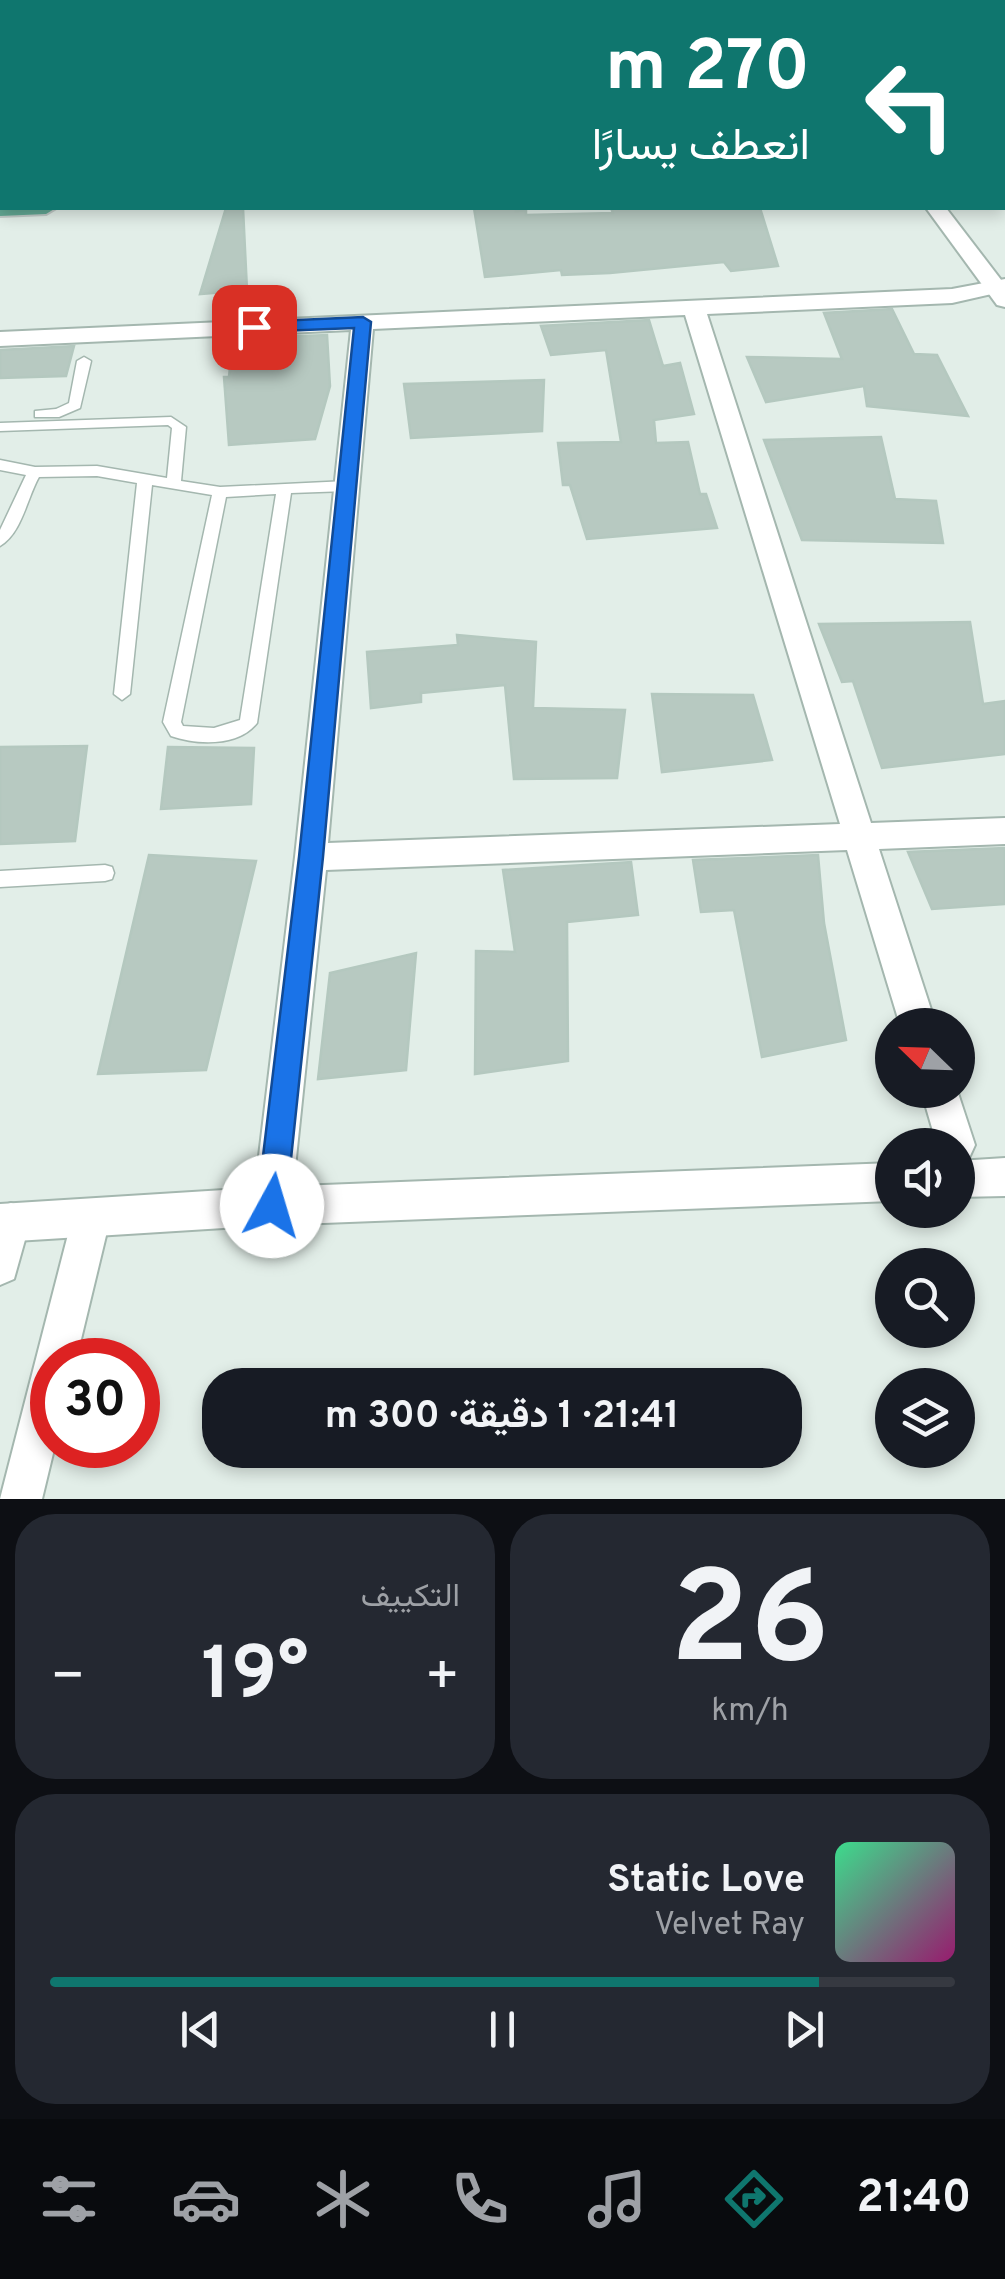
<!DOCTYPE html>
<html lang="ar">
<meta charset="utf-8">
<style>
body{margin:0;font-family:Overpass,Vazirmatn,sans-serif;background:#242831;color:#f1f3f6;direction:rtl;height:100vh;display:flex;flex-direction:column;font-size:38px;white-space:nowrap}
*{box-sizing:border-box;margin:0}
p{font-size:32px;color:#9ea1a6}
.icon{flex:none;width:55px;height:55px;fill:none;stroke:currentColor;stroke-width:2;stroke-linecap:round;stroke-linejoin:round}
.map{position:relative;height:1499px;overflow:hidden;direction:ltr}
.side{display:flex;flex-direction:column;gap:15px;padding:15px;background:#0d0f14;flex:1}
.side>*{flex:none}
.hud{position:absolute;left:0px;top:0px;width:1005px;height:210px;box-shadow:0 5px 15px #0003;direction:rtl;background:#0f766e;color:#fff;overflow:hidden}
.needle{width:65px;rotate:293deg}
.fabs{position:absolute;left:875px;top:1008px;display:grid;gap:20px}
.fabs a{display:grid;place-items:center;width:100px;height:100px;border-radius:50%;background:#171b24;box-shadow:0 5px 15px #0003;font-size:50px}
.speed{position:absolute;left:30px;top:1338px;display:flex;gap:20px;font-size:50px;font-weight:700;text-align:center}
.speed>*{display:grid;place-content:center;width:130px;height:130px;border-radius:50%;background:#171b24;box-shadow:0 5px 15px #0003;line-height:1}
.speed .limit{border:15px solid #d22;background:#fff;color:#111}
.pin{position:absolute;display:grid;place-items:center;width:85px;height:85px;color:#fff;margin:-42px;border-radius:20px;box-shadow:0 5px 15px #0006}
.me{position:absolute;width:110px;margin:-55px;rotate:6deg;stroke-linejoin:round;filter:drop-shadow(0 0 8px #0008)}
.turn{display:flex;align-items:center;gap:35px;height:210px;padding:0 30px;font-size:45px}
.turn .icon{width:130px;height:130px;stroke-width:2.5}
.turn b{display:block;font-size:70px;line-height:85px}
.big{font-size:75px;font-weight:700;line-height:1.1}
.side .card{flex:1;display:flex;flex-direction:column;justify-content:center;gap:15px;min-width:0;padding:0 35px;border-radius:40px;background:#242831}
.side .dial{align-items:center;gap:0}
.dial b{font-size:130px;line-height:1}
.song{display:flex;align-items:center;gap:30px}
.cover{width:120px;height:120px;border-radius:15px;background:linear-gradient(135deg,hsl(150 70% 55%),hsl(320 70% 35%))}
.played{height:10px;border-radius:5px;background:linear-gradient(90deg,#0f766e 85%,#363941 85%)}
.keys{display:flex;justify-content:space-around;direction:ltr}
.heat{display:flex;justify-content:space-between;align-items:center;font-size:55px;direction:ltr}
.side .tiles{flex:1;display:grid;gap:15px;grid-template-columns:1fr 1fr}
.card:last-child{grid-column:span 2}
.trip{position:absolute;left:202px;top:1368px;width:600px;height:100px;border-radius:40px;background:#171b24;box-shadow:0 5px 15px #0003;font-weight:700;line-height:100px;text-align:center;direction:rtl}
.dock{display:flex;height:160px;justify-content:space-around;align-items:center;background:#090b0e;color:#9ea1a6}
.dock .icon{width:70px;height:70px}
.dock .on{color:#0f766e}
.dock b{font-size:45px;color:#f1f3f6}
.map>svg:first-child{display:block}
.building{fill:#b7c9c1;stroke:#b4c8bf;stroke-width:2.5}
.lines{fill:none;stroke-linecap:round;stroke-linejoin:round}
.service-casing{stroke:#a4b7af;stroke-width:3}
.minor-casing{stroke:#a4b7af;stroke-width:4}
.tertiary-casing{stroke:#a4b7af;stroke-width:4}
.primary-casing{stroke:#c1cac7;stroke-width:4}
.service{fill:#fff;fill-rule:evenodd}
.minor{fill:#fff;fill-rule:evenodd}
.tertiary{fill:#fff;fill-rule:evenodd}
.primary{fill:#62a793;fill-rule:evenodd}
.route{fill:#1a73e8;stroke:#114b97;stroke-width:2.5}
</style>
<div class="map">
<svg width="1005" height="1499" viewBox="0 0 1005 1499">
<rect width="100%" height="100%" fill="#e2eee8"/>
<g class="building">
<path d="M 226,208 L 243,208 L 247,290 L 200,294 Z"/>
<path d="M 474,208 L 516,208 L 516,211 L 526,210 L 526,215 L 613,213 L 611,208 L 760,208 L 778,266 L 731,271 L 724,262 L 610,273 L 562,275 L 561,270 L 485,277 Z"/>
<path d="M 892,309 L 914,354 L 937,355 L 968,416 L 867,406 L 864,386 L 766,402 L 747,357 L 842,359 L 824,313 Z"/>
<path d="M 649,320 L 663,366 L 680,363 L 694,414 L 654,420 L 656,443 L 688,442 L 700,494 L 706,494 L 717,528 L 587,539 L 570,485 L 563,485 L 558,443 L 621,442 L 606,350 L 551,355 L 541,326 Z"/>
<path d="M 327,335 L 330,386 L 315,439 L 229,445 L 224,377 L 229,377 L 233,339 Z"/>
<path d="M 74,346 L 66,376 L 0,378 L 0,350 Z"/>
<path d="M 544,380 L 542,431 L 411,438 L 404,384 Z"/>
<path d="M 881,437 L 895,499 L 936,501 L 943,543 L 802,540 L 764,440 Z"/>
<path d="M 970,622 L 983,704 L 1005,701 L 1005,754 L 882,768 L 853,681 L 842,682 L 819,624 Z"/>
<path d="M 457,635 L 536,642 L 533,708 L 625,710 L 617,778 L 514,779 L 505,685 L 421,693 L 421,702 L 371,708 L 367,652 L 458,645 Z"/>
<path d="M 652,694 L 753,695 L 772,760 L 662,772 Z"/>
<path d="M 87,746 L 75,841 L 0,844 L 0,747 Z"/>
<path d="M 168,747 L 254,748 L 251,804 L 161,809 Z"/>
<path d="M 1005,848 L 1005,904 L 932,909 L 908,852 Z"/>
<path d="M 149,855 L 256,861 L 206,1070 L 98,1074 Z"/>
<path d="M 818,855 L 824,923 L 846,1040 L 762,1057 L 734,910 L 701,912 L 693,860 Z"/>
<path d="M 631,862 L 638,915 L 567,922 L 568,1061 L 475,1074 L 476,951 L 515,952 L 503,870 Z"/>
<path d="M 416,953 L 406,1070 L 318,1079 L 330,973 Z"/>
</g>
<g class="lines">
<defs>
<g id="service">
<path d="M 603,0 L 613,0 L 614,2 L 605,2 Z"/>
<path d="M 84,357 L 91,361 L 80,408 L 59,417 L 35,417 L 35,411 L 56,409 L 69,403 L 77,361 Z"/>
<path d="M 171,417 L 186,427 L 181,481 L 220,487 L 347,481 L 354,486 L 347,491 L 291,493 L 257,723 C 238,747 197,745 171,736 L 163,722 L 212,495 L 152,485 L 130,694 L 122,700 L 114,694 L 137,483 L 97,476 L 39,477 C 27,498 22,533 0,546 L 0,530 L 26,475 L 0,470 L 0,460 L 35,467 L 97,466 L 167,478 L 172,428 L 168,425 L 0,431 L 0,423 ZM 276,494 L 240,720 L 214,728 L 183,726 L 181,722 L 226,497 Z"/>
<path d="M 105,865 L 112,867 L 114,873 L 112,879 L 105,881 L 0,887 L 0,871 Z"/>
</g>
<g id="minor">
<rect x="28" y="0" width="16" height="2"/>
<rect x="1002" y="11" width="3" height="10"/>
<path d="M 0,116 L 2,117 L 2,128 L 0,128 Z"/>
<path d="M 1005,279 L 1005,291 L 952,303 L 707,314 L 871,823 L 1005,818 L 1005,844 L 879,849 L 936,1025 L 900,1025 L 847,850 L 326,870 L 291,1206 L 286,1219 L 272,1225 L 258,1219 L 253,1206 L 295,857 L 351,330 L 0,346 L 0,332 L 952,289 ZM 685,315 L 840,824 L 328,843 L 373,329 Z"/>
<path d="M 921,1090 L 957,1090 L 975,1145 L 969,1158 L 958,1162 L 958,1145 L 937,1145 Z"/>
<path d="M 91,1200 L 105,1205 L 110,1219 L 76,1360 L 52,1360 L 55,1445 L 42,1499 L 0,1499 L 72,1219 L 77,1205 Z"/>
<path d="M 11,1203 L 25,1208 L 30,1222 L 14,1279 L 0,1285 L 0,1207 Z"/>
</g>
<g id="tertiary">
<rect x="881" y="0" width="16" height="2"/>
<rect x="903" y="0" width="16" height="2"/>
<path d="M 926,208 L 946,208 L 1005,285 L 1005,307 L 997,305 Z"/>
<path d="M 1005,1158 L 1005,1196 L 958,1197 L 958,1161 Z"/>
<path d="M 892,1163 L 892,1201 L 272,1225 L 0,1242 L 0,1204 L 272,1187 Z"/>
</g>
<g id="primary">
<rect x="1002" y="133" width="3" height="12"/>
<path d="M 0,204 L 2,208 L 56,208 L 46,214 L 0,216 Z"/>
</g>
</defs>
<use href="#service" class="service-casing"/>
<use href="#minor" class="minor-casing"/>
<use href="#tertiary" class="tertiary-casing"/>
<use href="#primary" class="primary-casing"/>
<use href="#service" class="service"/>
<use href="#minor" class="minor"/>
<use href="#tertiary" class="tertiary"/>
<use href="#primary" class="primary"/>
</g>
<path class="route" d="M 363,317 L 371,322 L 323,857 L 286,1206 L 282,1216 L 272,1221 L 261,1216 L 257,1206 L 299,857 L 354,328 L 254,332 L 246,327 L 254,322 Z"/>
</svg>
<div class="fabs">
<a><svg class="needle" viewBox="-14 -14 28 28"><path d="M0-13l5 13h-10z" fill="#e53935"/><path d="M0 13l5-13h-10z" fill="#9ea1a6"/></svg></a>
<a><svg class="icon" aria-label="sound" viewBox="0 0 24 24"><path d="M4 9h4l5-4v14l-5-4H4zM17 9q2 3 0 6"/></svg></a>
<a><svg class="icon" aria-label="search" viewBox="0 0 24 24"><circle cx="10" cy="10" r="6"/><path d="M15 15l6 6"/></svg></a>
<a><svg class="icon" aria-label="layers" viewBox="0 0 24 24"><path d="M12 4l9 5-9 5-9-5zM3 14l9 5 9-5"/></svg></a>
</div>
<div class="speed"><div class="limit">30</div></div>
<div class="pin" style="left:254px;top:327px;background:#d93025"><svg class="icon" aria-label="arrive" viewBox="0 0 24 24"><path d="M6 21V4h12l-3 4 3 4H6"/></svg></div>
<svg class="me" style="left:272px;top:1206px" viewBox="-20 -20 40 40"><circle r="19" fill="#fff"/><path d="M0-13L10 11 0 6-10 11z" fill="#1a73e8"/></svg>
<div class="trip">21:41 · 1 دقيقة · 300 m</div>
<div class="hud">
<div class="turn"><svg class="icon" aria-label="left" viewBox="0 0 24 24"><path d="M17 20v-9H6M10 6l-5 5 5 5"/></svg><div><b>270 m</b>انعطف يسارًا</div></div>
</div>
</div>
<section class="side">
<div class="tiles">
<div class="card dial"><b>26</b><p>km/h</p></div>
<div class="card"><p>التكييف</p>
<div class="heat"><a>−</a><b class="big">19°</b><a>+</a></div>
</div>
<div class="card">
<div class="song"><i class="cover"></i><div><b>Static Love</b><p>Velvet Ray</p></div></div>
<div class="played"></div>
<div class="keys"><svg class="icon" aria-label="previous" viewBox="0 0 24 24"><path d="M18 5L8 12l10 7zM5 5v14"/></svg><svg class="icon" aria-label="pause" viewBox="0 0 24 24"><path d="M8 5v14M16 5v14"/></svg><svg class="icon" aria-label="next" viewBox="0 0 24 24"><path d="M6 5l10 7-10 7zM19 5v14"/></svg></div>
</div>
</div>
</section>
<nav class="dock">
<b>21:40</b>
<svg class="icon on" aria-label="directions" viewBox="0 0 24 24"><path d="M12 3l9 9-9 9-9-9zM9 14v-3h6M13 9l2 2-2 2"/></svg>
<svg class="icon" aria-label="music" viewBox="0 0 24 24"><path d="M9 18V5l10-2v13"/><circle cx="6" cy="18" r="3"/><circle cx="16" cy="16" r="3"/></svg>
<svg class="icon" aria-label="phone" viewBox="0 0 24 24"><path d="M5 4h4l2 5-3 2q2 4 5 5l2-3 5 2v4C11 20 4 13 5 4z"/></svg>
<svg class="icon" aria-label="climate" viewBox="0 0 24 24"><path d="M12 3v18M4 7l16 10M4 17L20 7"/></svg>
<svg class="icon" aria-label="car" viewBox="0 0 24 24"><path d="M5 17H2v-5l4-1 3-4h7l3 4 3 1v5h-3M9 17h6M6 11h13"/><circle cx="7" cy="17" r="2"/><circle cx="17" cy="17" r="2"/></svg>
<svg class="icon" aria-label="filters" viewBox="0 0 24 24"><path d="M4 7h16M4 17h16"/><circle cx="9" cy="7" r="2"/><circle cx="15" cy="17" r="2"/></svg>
</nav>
